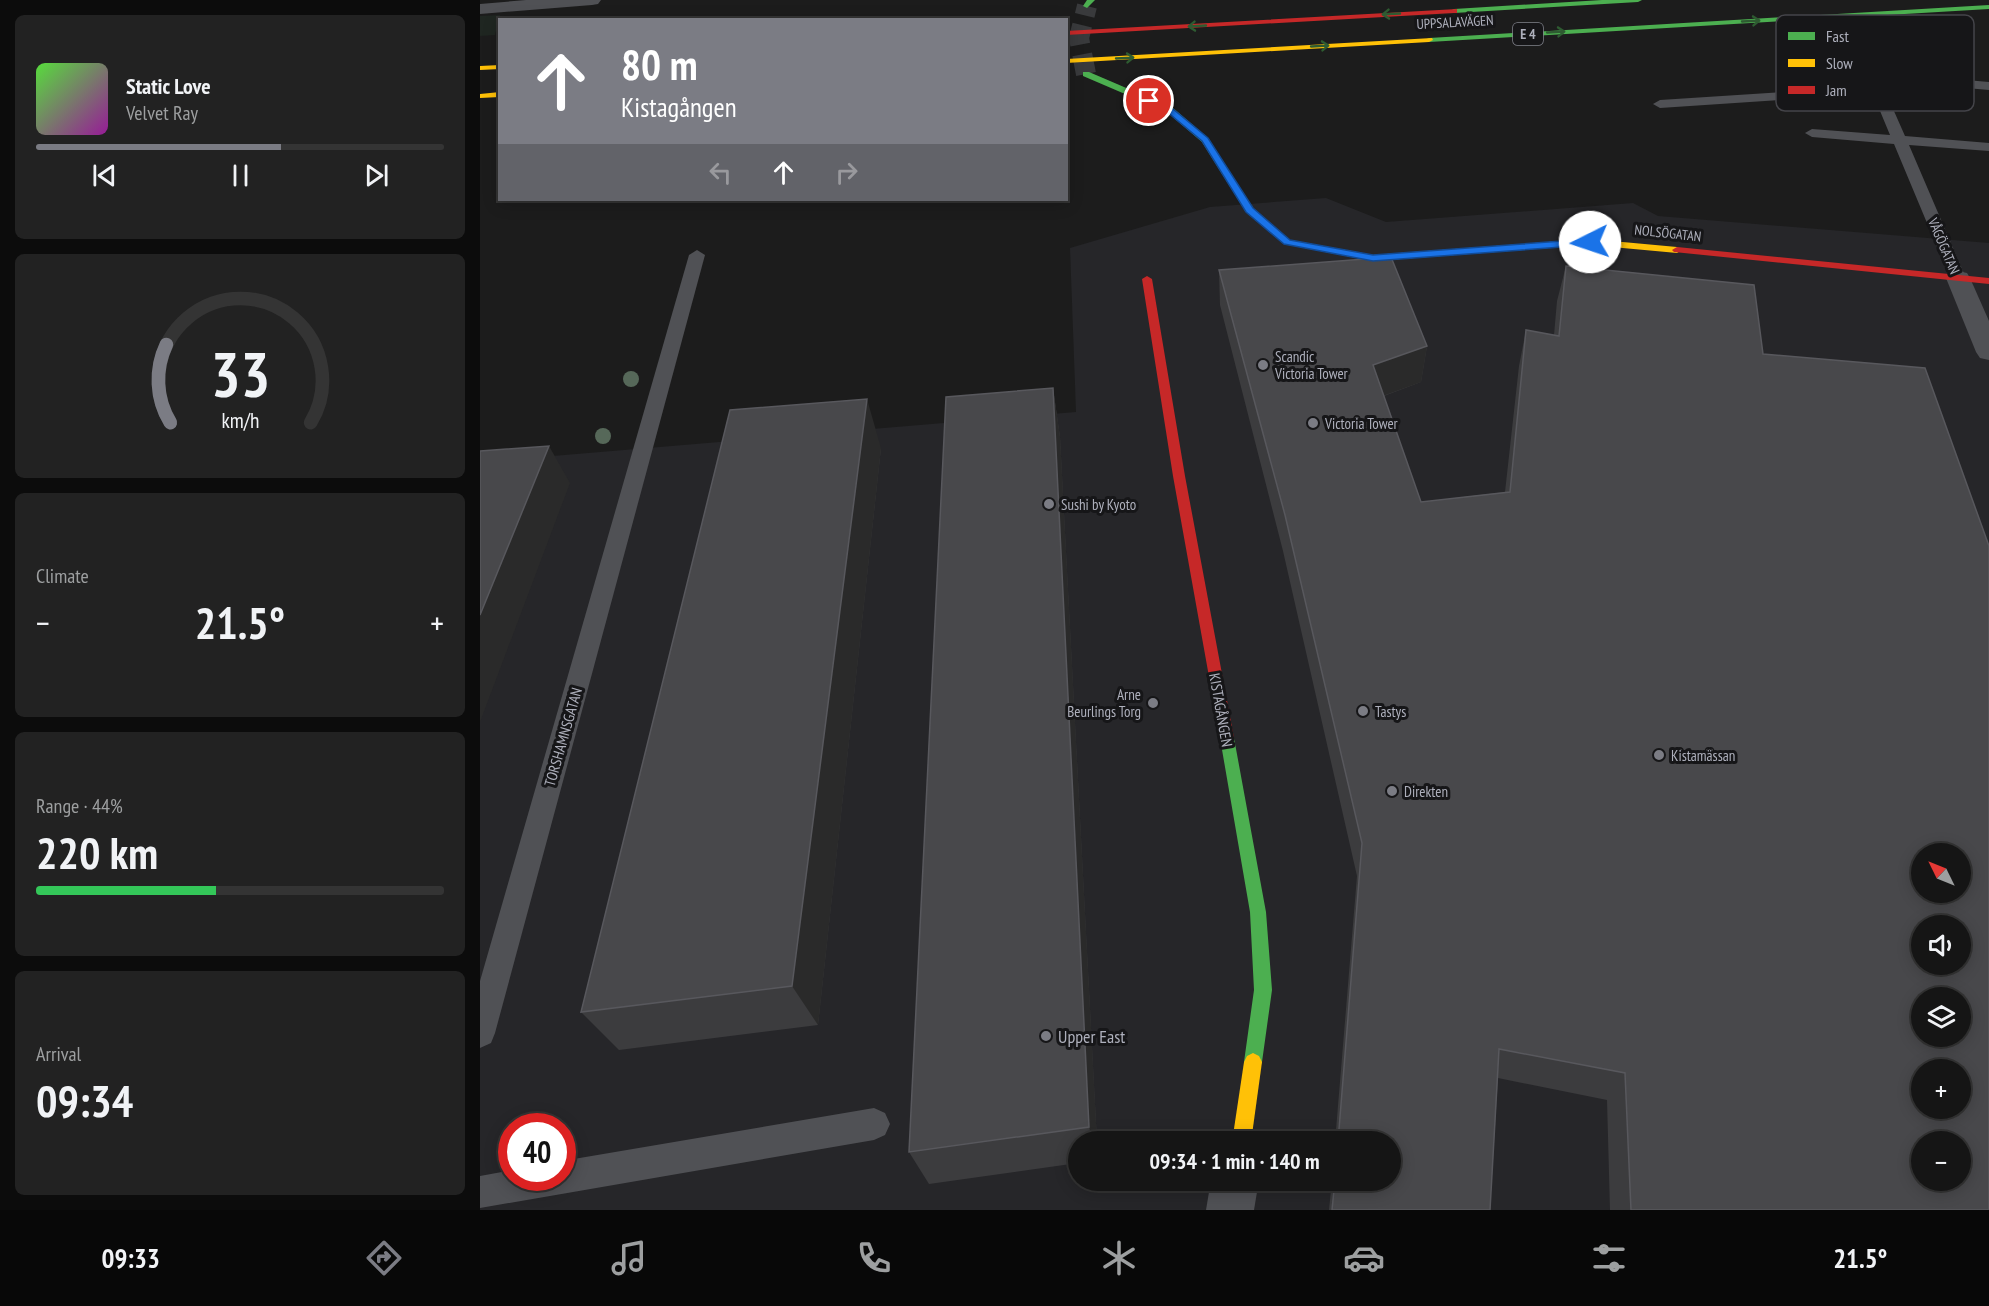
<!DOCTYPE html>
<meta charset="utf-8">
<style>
body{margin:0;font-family:"PT Sans Narrow",sans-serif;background:#222;color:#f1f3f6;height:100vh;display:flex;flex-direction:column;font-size:22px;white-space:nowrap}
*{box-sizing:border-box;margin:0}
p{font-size:20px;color:#9d9fa0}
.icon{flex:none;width:33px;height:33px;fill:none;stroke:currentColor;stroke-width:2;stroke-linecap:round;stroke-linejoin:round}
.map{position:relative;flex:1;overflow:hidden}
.sheet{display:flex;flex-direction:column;gap:15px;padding:15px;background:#0c0c0c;width:480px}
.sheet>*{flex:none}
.guide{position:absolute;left:18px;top:18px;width:570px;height:183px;border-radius:0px;box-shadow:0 3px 15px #0003,0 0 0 2px #343434;background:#7b7c84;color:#fff;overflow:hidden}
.needle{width:39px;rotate:313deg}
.controls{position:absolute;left:1431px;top:843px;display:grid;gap:12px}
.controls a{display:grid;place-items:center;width:60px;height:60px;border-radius:50%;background:#151515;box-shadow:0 3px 15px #0003,0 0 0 2px #343434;font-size:30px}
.speed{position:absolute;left:18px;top:1113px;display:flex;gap:12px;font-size:30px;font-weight:700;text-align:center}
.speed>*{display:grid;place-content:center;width:78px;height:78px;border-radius:50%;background:#151515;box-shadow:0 3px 15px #0003,0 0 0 2px #343434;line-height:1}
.speed .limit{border:9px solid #d22;background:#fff;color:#111}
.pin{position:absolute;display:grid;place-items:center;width:51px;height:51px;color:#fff;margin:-26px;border:3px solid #fff;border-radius:50%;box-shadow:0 2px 6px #0007}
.me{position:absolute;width:66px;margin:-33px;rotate:266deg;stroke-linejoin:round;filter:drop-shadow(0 0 4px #0008)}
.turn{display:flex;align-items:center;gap:21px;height:126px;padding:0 24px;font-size:27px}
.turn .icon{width:78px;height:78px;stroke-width:2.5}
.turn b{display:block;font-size:42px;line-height:51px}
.lanes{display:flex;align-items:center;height:57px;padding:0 24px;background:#0003;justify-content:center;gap:30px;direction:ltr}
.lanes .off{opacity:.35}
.big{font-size:45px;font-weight:800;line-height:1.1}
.sheet .card{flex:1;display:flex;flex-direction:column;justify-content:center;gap:9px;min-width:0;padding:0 21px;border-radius:9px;background:#222}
.sheet .dial{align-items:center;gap:0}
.dial svg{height:156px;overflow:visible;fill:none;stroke:#343434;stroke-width:7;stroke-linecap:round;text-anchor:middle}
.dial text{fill:#f1f3f6;stroke:none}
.song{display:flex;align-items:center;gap:18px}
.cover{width:72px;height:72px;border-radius:9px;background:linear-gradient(135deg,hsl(110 70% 55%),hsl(300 70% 35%))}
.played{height:6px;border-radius:3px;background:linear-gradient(90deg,#7b7c84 60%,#343434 60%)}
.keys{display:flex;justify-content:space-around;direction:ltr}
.heat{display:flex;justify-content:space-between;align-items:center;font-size:33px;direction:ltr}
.charge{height:9px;border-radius:4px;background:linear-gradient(90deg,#34c759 44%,#343434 0)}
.trip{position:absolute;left:588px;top:1131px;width:333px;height:60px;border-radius:30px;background:#151515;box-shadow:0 3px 15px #0003,0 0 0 2px #343434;font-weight:800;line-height:60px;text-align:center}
.dock{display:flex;height:96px;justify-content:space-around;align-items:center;background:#080808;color:#9d9fa0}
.dock .icon{width:42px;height:42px}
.dock .selected{color:#7b7c84}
.dock b{font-size:27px;color:#f1f3f6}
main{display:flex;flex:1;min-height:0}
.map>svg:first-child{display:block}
.built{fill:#262629;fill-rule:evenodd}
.green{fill:#1f2621}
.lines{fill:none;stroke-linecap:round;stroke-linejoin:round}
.secondary-tunnel{stroke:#393a3c;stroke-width:20;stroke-dasharray:20 10;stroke-linecap:butt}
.lane{fill:#505155;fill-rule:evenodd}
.street{fill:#505155;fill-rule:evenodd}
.fast{fill:#4caf50;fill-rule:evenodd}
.slow{fill:#ffc107;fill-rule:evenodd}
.jam{fill:#c62828;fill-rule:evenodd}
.tree{fill:#566859}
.wall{fill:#3c3c3e}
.shaded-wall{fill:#2a2a2a}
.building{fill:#48484b;stroke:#58585d;stroke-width:1.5;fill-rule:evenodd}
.oneway{stroke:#2e5b31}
.route{fill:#1a73e8;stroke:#114b97;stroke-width:1.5}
.poi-dot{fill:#7b7c84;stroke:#161618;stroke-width:2}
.labels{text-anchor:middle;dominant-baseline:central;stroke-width:6;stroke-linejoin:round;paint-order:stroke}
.far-street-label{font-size:14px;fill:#aeb0bc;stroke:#161618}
.shield{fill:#161618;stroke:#80828b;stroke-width:1.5}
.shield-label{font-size:14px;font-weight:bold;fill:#aeb0bc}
.poi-label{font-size:15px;fill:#aeb0bc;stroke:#161618;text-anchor:start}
.street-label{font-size:15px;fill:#aeb0bc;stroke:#161618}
.near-poi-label{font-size:18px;fill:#aeb0bc;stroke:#161618;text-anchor:start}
.key{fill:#161618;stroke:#444449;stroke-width:1.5}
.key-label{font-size:16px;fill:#aeb0bc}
</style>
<main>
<section class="sheet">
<div class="card">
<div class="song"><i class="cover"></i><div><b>Static Love</b><p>Velvet Ray</p></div></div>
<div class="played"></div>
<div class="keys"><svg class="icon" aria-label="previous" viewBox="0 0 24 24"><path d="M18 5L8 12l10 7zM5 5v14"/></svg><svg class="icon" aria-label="pause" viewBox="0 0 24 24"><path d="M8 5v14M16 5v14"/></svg><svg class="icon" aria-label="next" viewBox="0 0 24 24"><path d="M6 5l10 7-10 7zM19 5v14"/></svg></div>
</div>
<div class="card dial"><svg viewBox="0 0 100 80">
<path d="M14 69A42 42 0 1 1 86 69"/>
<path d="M14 69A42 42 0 0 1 12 29" stroke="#7b7c84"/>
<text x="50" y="56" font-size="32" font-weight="700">33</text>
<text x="50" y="72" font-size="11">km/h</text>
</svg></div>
<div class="card"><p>Climate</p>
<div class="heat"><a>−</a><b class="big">21.5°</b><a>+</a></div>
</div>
<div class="card"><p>Range · 44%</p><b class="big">220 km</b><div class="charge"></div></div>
<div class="card"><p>Arrival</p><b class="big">09:34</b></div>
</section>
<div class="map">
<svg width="1509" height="1210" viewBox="0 0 1509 1210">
<rect width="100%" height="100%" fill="#1c1c1c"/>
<path class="built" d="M 846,198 L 906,222 L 1153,203 L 1178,216 L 1509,243 L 1509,1210 L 0,1210 L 0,462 L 596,412 L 590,248 L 730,207 ZM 1442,854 L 1480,854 L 1480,892 L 1442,892 ZM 1442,926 L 1480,926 L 1480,964 L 1442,964 ZM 1442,998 L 1480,998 L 1480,1036 L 1442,1036 ZM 1442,1070 L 1480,1070 L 1480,1108 L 1442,1108 ZM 32,1126 L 82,1126 L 82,1178 L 32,1178 ZM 598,1142 L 910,1142 L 910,1180 L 598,1180 ZM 1442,1142 L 1480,1142 L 1480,1180 L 1442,1180 Z"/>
<path class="green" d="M 20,15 L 15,35 L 0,36 L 0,16 Z"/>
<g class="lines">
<path class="secondary-tunnel" d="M 606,74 L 599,38 L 607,6"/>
<g class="lane">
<path d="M 1486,80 L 1509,82 L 1509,90 L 1486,88 L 1406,93 L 1425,136 L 1509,143 L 1509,151 L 1429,145 L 1486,278 L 1478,283 L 1470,278 L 1414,144 L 1332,137 L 1325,133 L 1332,129 L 1410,135 L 1393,94 L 1180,108 L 1173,104 L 1180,100 Z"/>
<path d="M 217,250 L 225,255 L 15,1033 L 11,1043 L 0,1048 L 0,981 L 209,255 Z"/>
<path d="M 394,1108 L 405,1113 L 410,1124 L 405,1135 L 394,1140 L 0,1208 L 0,1176 L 32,1170 L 32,1178 L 82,1178 L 82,1161 Z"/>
</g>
<g class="street">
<path d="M 46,0 L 121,0 L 118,4 L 112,5 L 0,14 L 0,4 Z"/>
<path d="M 1478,271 L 1487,273 L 1490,278 L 1509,321 L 1509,360 L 1500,358 L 1496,352 L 1466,278 L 1469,273 Z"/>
<path d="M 731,1180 L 779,1180 L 774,1210 L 726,1210 Z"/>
</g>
<g class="fast">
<path d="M 607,0 L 615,0 L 607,8 L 603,6 Z"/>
<path d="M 1122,0 L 1162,0 L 1158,2 L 974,13 L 970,11 L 974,9 Z"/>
<path d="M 1509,5 L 1509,9 L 949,42 L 945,40 L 949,38 Z"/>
<path d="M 603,72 L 609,72 L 693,108 L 728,138 L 773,208 L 779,214 L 777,216 L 771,216 L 766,212 L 722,142 L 687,112 L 603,76 Z"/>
<path d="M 747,732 L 752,734 L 754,738 L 786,912 L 792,990 L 782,1062 L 779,1068 L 773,1071 L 767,1068 L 764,1062 L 774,990 L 770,912 L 740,738 L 742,734 Z"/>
</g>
<g class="slow">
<path d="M 952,38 L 953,40 L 949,42 L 586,63 L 586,59 Z"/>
<path d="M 20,65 L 20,69 L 0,70 L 0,66 Z"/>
<path d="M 20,92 L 20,97 L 0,98 L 0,94 Z"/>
<path d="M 774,211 L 810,240 L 893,255 L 1110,239 L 1197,247 L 1202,250 L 1197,253 L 1110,245 L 893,261 L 804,244 L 771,216 L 769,214 Z"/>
<path d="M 773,1053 L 779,1056 L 782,1062 L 771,1142 L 752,1142 L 764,1062 L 767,1056 Z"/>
</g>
<g class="jam">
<path d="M 977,9 L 977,13 L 974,13 L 586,35 L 586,31 Z"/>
<path d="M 1197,247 L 1509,278 L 1509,284 L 1194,252 L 1192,250 Z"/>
<path d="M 667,276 L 672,279 L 705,476 L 754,738 L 752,742 L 747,744 L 742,742 L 740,738 L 693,476 L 662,279 Z"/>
</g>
</g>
<g class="tree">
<circle cx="151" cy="379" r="8"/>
<circle cx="123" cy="436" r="8"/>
</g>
<g class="wall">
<path d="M 1086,266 L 1283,354 L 1509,1210 L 1130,1210 L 1127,1100 L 1018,1078 L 1010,1210 L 849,1210 L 852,1180 L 910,1180 L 910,1142 L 855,1142 L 877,876 L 803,551 L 740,305 L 739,270 L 947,346 L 941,382 L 904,396 L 941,502 L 1025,492 L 1039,366 L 1046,330 L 1074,335 L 1077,301 Z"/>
<path d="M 573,388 L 580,437 L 617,1142 L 598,1142 L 598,1163 L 449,1184 L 429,1152 Z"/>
<path d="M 401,448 L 338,1025 L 139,1050 L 101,1012 Z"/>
</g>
<g class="shaded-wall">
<path d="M 947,346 L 941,382 L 889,401 L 893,365 Z"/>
<path d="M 573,388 L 580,437 L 617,1142 L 613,1142 L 609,1127 Z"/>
<path d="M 387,399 L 401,448 L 338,1025 L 312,986 Z"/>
<path d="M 69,446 L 90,483 L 0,722 L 0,615 Z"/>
</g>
<g class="building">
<path d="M 911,257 L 947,346 L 893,365 L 941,502 L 1030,492 L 1046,330 L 1079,336 L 1086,266 L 1274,285 L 1283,354 L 1445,368 L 1509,546 L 1509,1210 L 1151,1210 L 1145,1073 L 1019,1049 L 1010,1210 L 852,1210 L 855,1180 L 910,1180 L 910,1142 L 858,1142 L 882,843 L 805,515 L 739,270 ZM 1442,854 L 1480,854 L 1480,892 L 1442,892 ZM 1442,926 L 1480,926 L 1480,964 L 1442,964 ZM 1442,998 L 1480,998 L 1480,1036 L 1442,1036 ZM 1442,1070 L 1480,1070 L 1480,1108 L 1442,1108 ZM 1442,1142 L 1480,1142 L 1480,1180 L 1442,1180 Z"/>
<path d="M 573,388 L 609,1127 L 429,1152 L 466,397 Z"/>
<path d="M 387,399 L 312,986 L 101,1012 L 250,410 Z"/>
<path d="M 69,446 L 0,615 L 0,451 Z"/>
</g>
<defs><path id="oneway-shaft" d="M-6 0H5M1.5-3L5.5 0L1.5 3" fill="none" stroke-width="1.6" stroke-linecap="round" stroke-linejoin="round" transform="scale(1.5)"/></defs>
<g class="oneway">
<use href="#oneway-shaft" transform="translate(911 14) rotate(177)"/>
<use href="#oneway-shaft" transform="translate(1271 21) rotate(-3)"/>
<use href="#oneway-shaft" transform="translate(717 26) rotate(177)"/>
<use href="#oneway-shaft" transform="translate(1076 32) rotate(-3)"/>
<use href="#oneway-shaft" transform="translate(840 46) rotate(-3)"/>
<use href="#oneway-shaft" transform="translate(645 58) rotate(-3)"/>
</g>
<path class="route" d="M 669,99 L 693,109 L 728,138 L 773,208 L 810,240 L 893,255 L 1110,239 L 1115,242 L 1110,245 L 893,261 L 804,244 L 766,212 L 722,141 L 687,112 L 666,103 L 665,101 Z"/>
<g class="poi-dot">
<circle cx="783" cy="365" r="6"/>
<circle cx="833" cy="423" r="6"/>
<circle cx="569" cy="504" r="6"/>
<circle cx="673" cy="703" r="6"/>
<circle cx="883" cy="711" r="6"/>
<circle cx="1179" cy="755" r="6"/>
<circle cx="912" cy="791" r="6"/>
<circle cx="566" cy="1036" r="6"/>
</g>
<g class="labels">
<g class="far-street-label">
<text transform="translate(975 22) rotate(-3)">UPPSALAVÄGEN</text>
<text transform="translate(1188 233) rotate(6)">NOLSÖGATAN</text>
<text transform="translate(1464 246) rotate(67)">VÅGÖGATAN</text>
</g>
<rect class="shield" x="1033" y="23" width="30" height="22" rx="4.5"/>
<g class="shield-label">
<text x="1048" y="34">E 4</text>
</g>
<g class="poi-label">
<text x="795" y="356">Scandic<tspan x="795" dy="17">Victoria Tower</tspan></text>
<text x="845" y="423">Victoria Tower</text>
<text x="581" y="504">Sushi by Kyoto</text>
<text x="661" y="694" text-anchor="end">Arne<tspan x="661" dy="17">Beurlings Torg</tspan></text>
<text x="895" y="711">Tastys</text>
<text x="1191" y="755">Kistamässan</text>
<text x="924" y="791">Direkten</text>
</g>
<g class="street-label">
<text transform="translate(741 710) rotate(80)">KISTAGÅNGEN</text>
<text transform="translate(83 737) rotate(-74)">TORSHAMNSGATAN</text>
</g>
<g class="near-poi-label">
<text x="578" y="1036">Upper East</text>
</g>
</g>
<rect x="1296" y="15" width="198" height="96" rx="9" class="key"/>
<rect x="1308" y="32" width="27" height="8" fill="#4caf50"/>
<rect x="1308" y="59" width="27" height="8" fill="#ffc107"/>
<rect x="1308" y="86" width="27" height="8" fill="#c62828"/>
<g class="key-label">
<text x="1346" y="42">Fast</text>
<text x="1346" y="69">Slow</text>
<text x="1346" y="96">Jam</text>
</g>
</svg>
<div class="controls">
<a><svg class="needle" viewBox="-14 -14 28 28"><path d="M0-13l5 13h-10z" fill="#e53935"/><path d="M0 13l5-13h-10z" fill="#9d9fa0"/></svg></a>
<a><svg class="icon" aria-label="sound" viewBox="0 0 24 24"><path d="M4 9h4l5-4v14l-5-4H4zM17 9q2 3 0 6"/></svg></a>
<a><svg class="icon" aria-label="layers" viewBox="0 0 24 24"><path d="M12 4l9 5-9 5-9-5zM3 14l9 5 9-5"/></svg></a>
<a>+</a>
<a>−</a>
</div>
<div class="speed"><div class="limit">40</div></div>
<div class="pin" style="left:669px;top:101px;background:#d93025"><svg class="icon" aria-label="arrive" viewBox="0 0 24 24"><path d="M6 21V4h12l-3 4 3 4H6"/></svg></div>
<svg class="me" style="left:1110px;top:242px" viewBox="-20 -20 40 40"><circle r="19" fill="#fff"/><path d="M0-13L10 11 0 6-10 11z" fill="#1a73e8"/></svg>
<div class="trip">09:34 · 1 min · 140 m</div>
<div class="guide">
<div class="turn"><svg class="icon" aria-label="ahead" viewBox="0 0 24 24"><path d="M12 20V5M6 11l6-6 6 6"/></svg><div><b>80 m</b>Kistagången</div></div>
<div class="lanes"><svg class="icon off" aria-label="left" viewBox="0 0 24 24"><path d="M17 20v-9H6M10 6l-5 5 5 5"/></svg><svg class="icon" aria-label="ahead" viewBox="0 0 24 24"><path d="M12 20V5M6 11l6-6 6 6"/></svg><svg class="icon off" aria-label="right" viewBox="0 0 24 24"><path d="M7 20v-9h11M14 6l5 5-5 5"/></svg></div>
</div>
</div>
</main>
<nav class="dock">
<b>09:33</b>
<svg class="icon selected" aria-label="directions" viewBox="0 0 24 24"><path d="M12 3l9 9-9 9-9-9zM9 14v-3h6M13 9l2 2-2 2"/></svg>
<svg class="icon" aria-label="music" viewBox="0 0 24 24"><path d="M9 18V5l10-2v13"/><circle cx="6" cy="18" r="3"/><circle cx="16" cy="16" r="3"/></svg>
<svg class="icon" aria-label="phone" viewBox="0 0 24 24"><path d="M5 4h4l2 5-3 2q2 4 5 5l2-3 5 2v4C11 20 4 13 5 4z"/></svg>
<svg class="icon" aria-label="climate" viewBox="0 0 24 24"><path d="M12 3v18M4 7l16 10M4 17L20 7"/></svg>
<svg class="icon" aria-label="car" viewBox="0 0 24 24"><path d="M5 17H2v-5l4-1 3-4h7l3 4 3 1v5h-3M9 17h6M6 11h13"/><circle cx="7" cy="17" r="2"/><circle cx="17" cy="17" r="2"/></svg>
<svg class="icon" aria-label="filters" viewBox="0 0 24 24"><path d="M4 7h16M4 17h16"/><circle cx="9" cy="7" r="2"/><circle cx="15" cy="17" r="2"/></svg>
<b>21.5°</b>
</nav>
